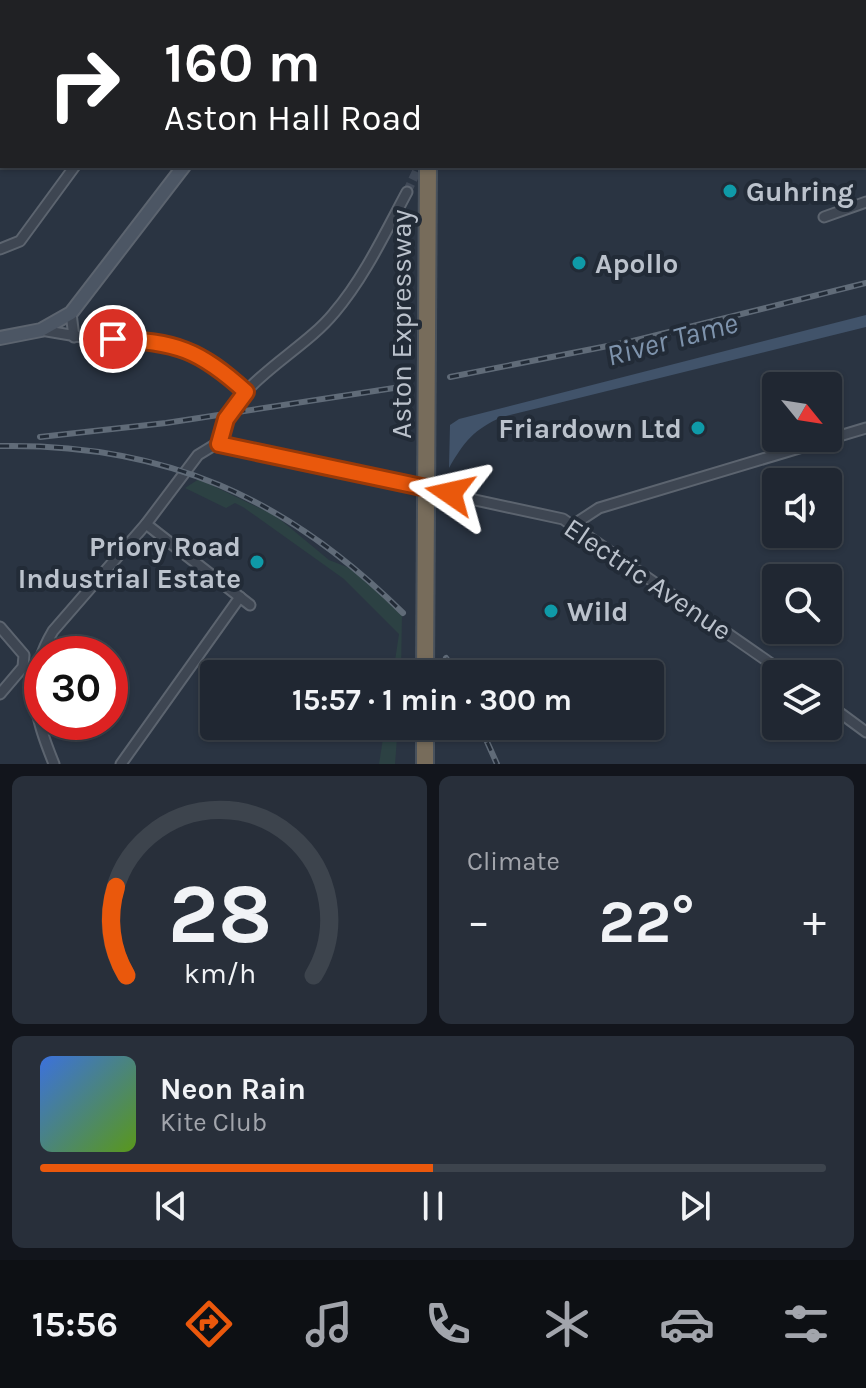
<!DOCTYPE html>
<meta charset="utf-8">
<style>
body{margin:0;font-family:Karla,sans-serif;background:#282f3a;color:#f1f3f6;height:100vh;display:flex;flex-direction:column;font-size:30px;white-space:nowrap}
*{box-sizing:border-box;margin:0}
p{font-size:26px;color:#a2a5ac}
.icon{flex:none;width:44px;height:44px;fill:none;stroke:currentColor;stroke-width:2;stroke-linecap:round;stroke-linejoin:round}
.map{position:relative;height:764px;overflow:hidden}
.side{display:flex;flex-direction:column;gap:12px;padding:12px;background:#12151c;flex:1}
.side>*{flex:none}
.hud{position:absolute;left:0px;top:0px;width:866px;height:168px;box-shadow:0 2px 6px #0004,0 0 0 2px #3d444d;background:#202124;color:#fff;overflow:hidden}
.needle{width:52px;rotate:120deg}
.buttons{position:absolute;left:762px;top:372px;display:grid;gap:16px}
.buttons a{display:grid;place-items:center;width:80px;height:80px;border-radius:8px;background:#202732;box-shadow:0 2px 6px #0004,0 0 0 2px #3d444d;font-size:40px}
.speed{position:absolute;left:24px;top:636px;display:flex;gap:16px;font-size:40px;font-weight:700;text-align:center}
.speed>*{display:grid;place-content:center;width:104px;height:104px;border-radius:50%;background:#202732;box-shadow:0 2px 6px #0004,0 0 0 2px #3d444d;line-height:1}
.speed .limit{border:12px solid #d22;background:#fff;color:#111}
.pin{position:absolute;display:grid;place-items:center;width:68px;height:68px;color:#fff;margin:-34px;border:4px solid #fff;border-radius:50%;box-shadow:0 2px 8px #0007}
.me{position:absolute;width:88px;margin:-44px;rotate:281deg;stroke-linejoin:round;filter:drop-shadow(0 0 6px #0008)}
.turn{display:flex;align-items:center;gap:28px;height:168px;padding:0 32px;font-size:36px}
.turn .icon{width:104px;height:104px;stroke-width:2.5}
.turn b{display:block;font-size:56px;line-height:68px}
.big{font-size:60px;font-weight:700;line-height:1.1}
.side .tile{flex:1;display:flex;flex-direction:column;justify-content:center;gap:12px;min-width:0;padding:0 28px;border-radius:12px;background:#282f3a}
.side .dial{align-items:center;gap:0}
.dial svg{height:208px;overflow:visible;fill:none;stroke:#3d444d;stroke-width:7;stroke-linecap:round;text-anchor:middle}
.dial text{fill:#f1f3f6;stroke:none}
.song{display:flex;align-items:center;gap:24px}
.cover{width:96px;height:96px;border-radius:12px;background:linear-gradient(135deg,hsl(220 70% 55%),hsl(90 70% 35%))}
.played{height:8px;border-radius:4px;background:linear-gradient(90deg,#ea580c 50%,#3d444d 50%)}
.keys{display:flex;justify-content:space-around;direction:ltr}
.heat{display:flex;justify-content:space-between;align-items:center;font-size:44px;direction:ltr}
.side .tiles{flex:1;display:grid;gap:12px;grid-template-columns:1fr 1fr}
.tile:last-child{grid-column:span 2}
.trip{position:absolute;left:200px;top:660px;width:464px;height:80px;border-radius:8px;background:#202732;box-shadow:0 2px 6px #0004,0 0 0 2px #3d444d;font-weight:700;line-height:80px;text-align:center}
.dock{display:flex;height:128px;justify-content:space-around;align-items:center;background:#0d1014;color:#a2a5ac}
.dock .icon{width:56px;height:56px}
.dock .active{color:#ea580c}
.dock b{font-size:36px;color:#f1f3f6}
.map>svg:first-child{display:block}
.green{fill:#2c4143}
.water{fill:#41536a}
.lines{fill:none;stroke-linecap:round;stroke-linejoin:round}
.minor-tunnel{stroke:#404957;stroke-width:9;stroke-dasharray:9 4.5;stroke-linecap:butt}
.minor-casing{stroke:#5c646f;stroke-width:13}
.secondary-casing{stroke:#5c646f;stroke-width:16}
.motorway-casing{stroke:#48515c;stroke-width:20}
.minor{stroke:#3e4652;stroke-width:9}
.secondary{stroke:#4c5664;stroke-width:12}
.motorway{stroke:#776c5b;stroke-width:16}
.rail-casing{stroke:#606b78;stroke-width:6}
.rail{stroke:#222b37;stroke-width:3;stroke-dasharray:9;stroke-linecap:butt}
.motorway-bridge-casing{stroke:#48515c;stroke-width:20;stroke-linecap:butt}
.motorway-bridge{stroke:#776c5b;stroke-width:16}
.route-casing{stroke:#983908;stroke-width:20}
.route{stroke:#ea580c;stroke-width:14}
.culture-dot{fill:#0f9aa8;stroke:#222b37;stroke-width:3}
.labels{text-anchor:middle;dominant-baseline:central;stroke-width:8;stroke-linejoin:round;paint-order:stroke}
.poi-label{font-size:28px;font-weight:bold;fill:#bbc2cc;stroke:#222b37;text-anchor:start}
.street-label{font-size:28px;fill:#bbc2cc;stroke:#222b37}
.water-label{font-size:30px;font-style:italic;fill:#7e93ac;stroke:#222b37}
</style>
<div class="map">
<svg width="866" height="764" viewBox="0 0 866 764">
<rect width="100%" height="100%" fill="#2a3442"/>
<g class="green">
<path d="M 484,0 L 736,0 L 737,2 L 483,2 Z"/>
<path d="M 199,479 L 276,516 L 329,560 L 352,569 L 402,614 L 401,674 L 393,674 L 399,634 L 344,579 L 243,507 L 235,503 L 226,508 L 185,488 Z"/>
<path d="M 385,726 L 398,726 L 395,764 L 379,764 Z"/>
</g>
<path class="water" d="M 866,315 L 866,327 L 502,417 C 474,429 464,442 449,468 L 450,425 L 459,419 Z"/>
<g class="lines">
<path class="minor-tunnel" d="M 407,192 L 419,166"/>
<defs>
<g id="minor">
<path d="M 151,0 L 153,2"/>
<path d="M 185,0 L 189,2"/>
<path d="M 446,0 L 447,2"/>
<path d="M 830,0 L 830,2"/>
<path d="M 136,2 L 143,0"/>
<path d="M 465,2 L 466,0"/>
<path d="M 0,25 L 2,25"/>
<path d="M 864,47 L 866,47"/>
<path d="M 0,102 L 2,99"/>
<path d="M 864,154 L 866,160"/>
<path d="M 824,217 L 866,202"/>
<path d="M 0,249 L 20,241 L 75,166"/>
<path d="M 71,313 L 74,337"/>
<path d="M 41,330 L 100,340 L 175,345 L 206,360 L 246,392"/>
<path d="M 219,444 C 226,385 299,356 334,313 C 364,278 385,233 407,192"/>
<path d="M 146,524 L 250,605"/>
<path d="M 573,525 L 599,508 L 866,428"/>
<path d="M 0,627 L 24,655 L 23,667 L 0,694"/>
<path d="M 828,704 L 866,732"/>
<path d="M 54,764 C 34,714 24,680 53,631 L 146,524 L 198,455 L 216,444 L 563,519 L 786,674"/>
<path d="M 121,764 L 240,597"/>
</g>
<g id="secondary">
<path d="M 311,2 L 312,0"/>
<path d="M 0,338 L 41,330 L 71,313 L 184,166"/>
</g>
<g id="motorway">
<path d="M 410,0 L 411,2"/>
<path d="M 425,764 L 425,726"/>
</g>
</defs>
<use href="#minor" class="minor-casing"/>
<use href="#secondary" class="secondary-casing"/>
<use href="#motorway" class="motorway-casing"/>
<use href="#minor" class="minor"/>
<use href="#secondary" class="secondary"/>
<use href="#motorway" class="motorway"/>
<defs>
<g id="rail">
<path d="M 450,377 L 633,341 L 866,283"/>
<path d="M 40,437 L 166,423 L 407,386"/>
<path d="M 0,446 C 165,443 287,498 403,613"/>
<path d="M 446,658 L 457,674"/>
<path d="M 480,726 L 497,764"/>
</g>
</defs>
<use href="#rail" class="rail-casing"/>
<use href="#rail" class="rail"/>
<defs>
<path id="motorway-bridge" d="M 425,674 L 428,166"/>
</defs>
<use href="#motorway-bridge" class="motorway-bridge-casing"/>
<use href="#motorway-bridge" class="motorway-bridge"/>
</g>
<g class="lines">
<defs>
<path id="route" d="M 113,339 C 176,342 199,349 246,392 L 226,419 L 219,444 L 450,493"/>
</defs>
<use href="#route" class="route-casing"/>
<use href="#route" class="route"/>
</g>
<g class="culture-dot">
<circle cx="730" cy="191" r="8"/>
<circle cx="579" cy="263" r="8"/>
<circle cx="698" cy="428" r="8"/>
<circle cx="257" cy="562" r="8"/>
<circle cx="551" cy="611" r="8"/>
</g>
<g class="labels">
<g class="poi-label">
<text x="746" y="191">Guhring</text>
<text x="595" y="263">Apollo</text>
<text x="682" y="428" text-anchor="end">Friardown Ltd</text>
<text x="241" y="546" text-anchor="end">Priory Road<tspan x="241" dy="32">Industrial Estate</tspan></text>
<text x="567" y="611">Wild</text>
</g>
<g class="street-label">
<text transform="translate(401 324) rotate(-90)">Aston Expressway</text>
<text transform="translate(648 579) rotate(34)">Electric Avenue</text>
</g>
<g class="water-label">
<text transform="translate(672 339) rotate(-15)">River Tame</text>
</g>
</g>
</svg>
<div class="buttons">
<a><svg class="needle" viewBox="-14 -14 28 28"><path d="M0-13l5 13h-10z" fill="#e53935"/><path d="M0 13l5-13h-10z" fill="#a2a5ac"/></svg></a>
<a><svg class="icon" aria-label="sound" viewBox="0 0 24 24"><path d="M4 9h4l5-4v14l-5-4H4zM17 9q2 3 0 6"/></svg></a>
<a><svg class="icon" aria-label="search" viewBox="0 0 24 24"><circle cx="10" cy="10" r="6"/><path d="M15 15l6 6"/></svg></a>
<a><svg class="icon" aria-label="layers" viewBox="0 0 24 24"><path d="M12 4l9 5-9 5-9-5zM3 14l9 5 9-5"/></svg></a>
</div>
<div class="speed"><div class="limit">30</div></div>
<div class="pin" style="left:113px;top:339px;background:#d93025"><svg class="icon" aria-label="arrive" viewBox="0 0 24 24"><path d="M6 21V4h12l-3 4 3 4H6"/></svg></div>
<svg class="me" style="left:450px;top:493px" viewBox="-20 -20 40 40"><path d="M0-17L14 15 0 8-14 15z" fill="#ea580c" stroke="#fff" stroke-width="4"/></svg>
<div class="trip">15:57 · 1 min · 300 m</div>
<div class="hud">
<div class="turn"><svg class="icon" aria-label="right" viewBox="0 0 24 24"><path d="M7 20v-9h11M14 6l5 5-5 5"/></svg><div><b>160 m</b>Aston Hall Road</div></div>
</div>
</div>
<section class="side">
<div class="tiles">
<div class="tile dial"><svg viewBox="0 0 100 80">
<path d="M14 69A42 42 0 1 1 86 69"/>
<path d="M14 69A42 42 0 0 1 10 35" stroke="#ea580c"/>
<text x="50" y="56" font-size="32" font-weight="700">28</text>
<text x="50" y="72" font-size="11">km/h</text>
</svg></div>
<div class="tile"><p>Climate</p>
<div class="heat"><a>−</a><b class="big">22°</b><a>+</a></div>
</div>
<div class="tile">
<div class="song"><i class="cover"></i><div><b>Neon Rain</b><p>Kite Club</p></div></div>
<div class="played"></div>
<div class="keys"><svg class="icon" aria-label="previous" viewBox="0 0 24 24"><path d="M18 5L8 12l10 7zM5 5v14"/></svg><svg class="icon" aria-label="pause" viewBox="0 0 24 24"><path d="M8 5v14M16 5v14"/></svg><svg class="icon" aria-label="next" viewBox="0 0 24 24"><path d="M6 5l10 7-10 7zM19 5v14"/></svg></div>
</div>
</div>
</section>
<nav class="dock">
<b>15:56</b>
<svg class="icon active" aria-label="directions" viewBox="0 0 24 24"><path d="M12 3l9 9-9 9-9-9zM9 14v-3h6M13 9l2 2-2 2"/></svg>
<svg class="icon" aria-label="music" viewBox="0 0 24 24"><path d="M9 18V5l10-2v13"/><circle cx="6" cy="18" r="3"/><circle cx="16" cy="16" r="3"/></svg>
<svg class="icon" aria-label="phone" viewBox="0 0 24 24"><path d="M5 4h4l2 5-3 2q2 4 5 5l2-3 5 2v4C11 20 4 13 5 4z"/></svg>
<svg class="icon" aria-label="climate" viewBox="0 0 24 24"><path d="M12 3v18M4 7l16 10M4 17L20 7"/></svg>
<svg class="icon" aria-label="car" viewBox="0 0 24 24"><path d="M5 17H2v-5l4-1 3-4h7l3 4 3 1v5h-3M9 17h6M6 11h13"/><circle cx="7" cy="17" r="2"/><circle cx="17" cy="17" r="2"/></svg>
<svg class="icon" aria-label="filters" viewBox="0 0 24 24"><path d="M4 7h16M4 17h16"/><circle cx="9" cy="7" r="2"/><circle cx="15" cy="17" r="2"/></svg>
</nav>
